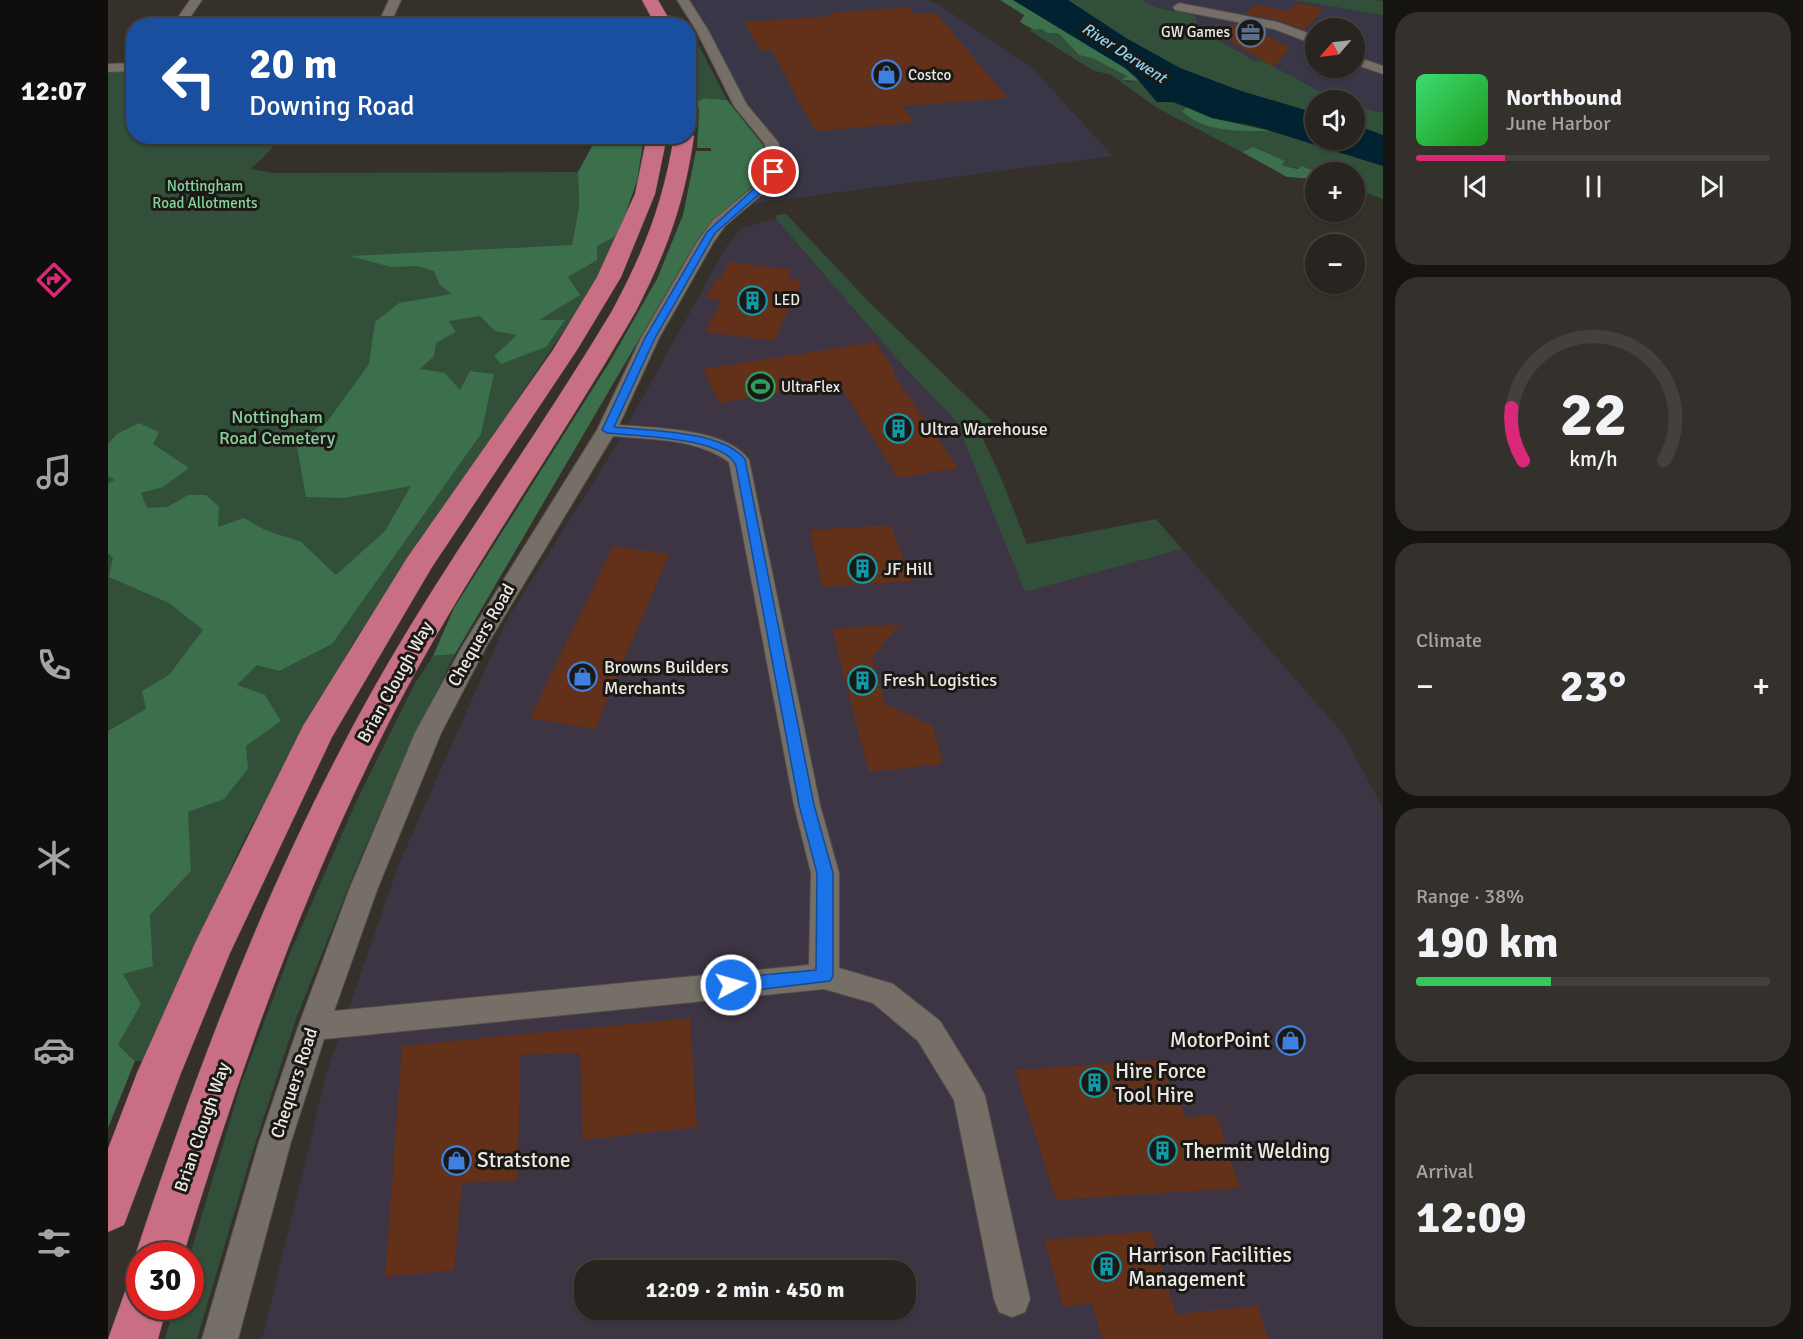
<!DOCTYPE html>
<meta charset="utf-8">
<style>
body{margin:0;font-family:Signika,sans-serif;background:#34302c;color:#f1f3f6;height:100vh;display:flex;flex-direction:column;font-size:22px;white-space:nowrap}
*{box-sizing:border-box;margin:0}
p{font-size:20px;color:#a5a4a4}
.icon{flex:none;width:33px;height:33px;fill:none;stroke:currentColor;stroke-width:2;stroke-linecap:round;stroke-linejoin:round}
.map{position:relative;flex:1;overflow:hidden}
.side{display:flex;flex-direction:column;gap:12px;padding:12px;background:#161411;width:420px}
.side>*{flex:none}
.top-card{position:absolute;left:18px;top:18px;width:570px;height:126px;border-radius:24px;box-shadow:0 2px 4px #0004,0 0 0 2px #44413d;background:#1a4fa0;color:#fff;overflow:hidden}
.needle{width:39px;rotate:242deg}
.buttons{position:absolute;left:1197px;top:18px;display:grid;gap:12px}
.buttons a{display:grid;place-items:center;width:60px;height:60px;border-radius:50%;background:#28241f;box-shadow:0 2px 4px #0004,0 0 0 2px #44413d;font-size:30px}
.speed{position:absolute;left:18px;top:1242px;display:flex;gap:12px;font-size:30px;font-weight:700;text-align:center}
.speed>*{display:grid;place-content:center;width:78px;height:78px;border-radius:50%;background:#28241f;box-shadow:0 2px 4px #0004,0 0 0 2px #44413d;line-height:1}
.speed .limit{border:9px solid #d22;background:#fff;color:#111}
.pin{position:absolute;display:grid;place-items:center;width:51px;height:51px;color:#fff;margin:-26px;border:3px solid #fff;border-radius:50%;box-shadow:0 2px 6px #0007}
.me{position:absolute;width:66px;margin:-33px;rotate:84deg;stroke-linejoin:round;filter:drop-shadow(0 0 4px #0008)}
.turn{display:flex;align-items:center;gap:21px;height:126px;padding:0 24px;font-size:27px}
.turn .icon{width:78px;height:78px;stroke-width:2.5}
.turn b{display:block;font-size:42px;line-height:51px}
.big{font-size:45px;font-weight:700;line-height:1.1}
.side .card{flex:1;display:flex;flex-direction:column;justify-content:center;gap:9px;min-width:0;padding:0 21px;border-radius:24px;background:#34302c}
.side .dial{align-items:center;gap:0}
.dial svg{height:156px;overflow:visible;fill:none;stroke:#44413d;stroke-width:7;stroke-linecap:round;text-anchor:middle}
.dial text{fill:#f1f3f6;stroke:none}
.song{display:flex;align-items:center;gap:18px}
.cover{width:72px;height:72px;border-radius:9px;background:linear-gradient(135deg,hsl(140 70% 55%),hsl(120 70% 35%))}
.played{height:6px;border-radius:3px;background:linear-gradient(90deg,#db2777 25%,#44413d 25%)}
.keys{display:flex;justify-content:space-around;direction:ltr}
.heat{display:flex;justify-content:space-between;align-items:center;font-size:33px;direction:ltr}
.charge{height:9px;border-radius:4px;background:linear-gradient(90deg,#34c759 38%,#44413d 0)}
.trip{position:absolute;left:466px;top:1260px;width:342px;height:60px;border-radius:24px;background:#28241f;box-shadow:0 2px 4px #0004,0 0 0 2px #44413d;font-weight:700;line-height:60px;text-align:center}
main{display:flex;flex:1;min-height:0}
.menu{display:flex;flex-direction:column;width:108px;justify-content:space-around;align-items:center;background:#100e0c;color:#a5a4a4}
.menu .icon{width:42px;height:42px}
.menu .selected{color:#db2777}
.menu b{font-size:27px;color:#f1f3f6}
.map>svg:first-child{display:block}
.commercial{fill:#393647;fill-rule:evenodd}
.industrial{fill:#3d3444;fill-rule:evenodd}
.green{fill:#324f3a}
.forest{fill:#3c6f4b}
.water{fill:#002231}
.building{fill:#633119}
.lines{fill:none;stroke-linecap:round;stroke-linejoin:round}
.minor-casing{stroke:#534e49;stroke-width:2}
.trunk-casing{stroke:#534e49;stroke-width:1}
.minor{fill:#756f67;fill-rule:evenodd}
.trunk{fill:#c86f84;fill-rule:evenodd}
.route{fill:#1a73e8;stroke:#114b97;stroke-width:1.5}
.labels{text-anchor:middle;dominant-baseline:central;stroke-width:6;stroke-linejoin:round;paint-order:stroke}
.far-poi-label{font-size:15px;fill:#ece8e4;stroke:#1b1915;text-anchor:start}
.far-park-label{font-size:15px;fill:#87d39c;stroke:#1b1915}
.far-water-label{font-size:16px;font-style:italic;fill:#8cd4f8;stroke:#1b1915}
.park-label{font-size:18px;fill:#87d39c;stroke:#1b1915}
.poi-label{font-size:18px;fill:#ece8e4;stroke:#1b1915;text-anchor:start}
.street-label{font-size:18px;fill:#ece8e4;stroke:#1b1915}
.near-poi-label{font-size:21px;fill:#ece8e4;stroke:#1b1915;text-anchor:start}
</style>
<main>
<nav class="menu">
<b>12:07</b>
<svg class="icon selected" aria-label="directions" viewBox="0 0 24 24"><path d="M12 3l9 9-9 9-9-9zM9 14v-3h6M13 9l2 2-2 2"/></svg>
<svg class="icon" aria-label="music" viewBox="0 0 24 24"><path d="M9 18V5l10-2v13"/><circle cx="6" cy="18" r="3"/><circle cx="16" cy="16" r="3"/></svg>
<svg class="icon" aria-label="phone" viewBox="0 0 24 24"><path d="M5 4h4l2 5-3 2q2 4 5 5l2-3 5 2v4C11 20 4 13 5 4z"/></svg>
<svg class="icon" aria-label="climate" viewBox="0 0 24 24"><path d="M12 3v18M4 7l16 10M4 17L20 7"/></svg>
<svg class="icon" aria-label="car" viewBox="0 0 24 24"><path d="M5 17H2v-5l4-1 3-4h7l3 4 3 1v5h-3M9 17h6M6 11h13"/><circle cx="7" cy="17" r="2"/><circle cx="17" cy="17" r="2"/></svg>
<svg class="icon" aria-label="filters" viewBox="0 0 24 24"><path d="M4 7h16M4 17h16"/><circle cx="9" cy="7" r="2"/><circle cx="15" cy="17" r="2"/></svg>
</nav>
<div class="map">
<svg width="1275" height="1339" viewBox="0 0 1275 1339">
<rect width="100%" height="100%" fill="#353029"/>
<g class="commercial">
<path d="M 572,0 L 819,0 L 830,4 L 925,69 L 1005,156 L 621,207 L 643,189 L 660,159 L 659,144 Z"/>
<path d="M 1035,0 L 1186,0 L 1275,15 L 1275,113 L 1247,106 L 1246,100 L 1228,100 L 1207,91 L 1153,60 L 1147,61 L 1087,27 L 1075,11 L 1047,7 ZM 1208,28 L 1246,28 L 1246,68 L 1208,68 Z"/>
</g>
<path class="industrial" d="M 668,219 L 797,368 L 848,421 L 917,592 L 1074,549 L 1236,735 L 1275,808 L 1275,1339 L 154,1339 L 219,1072 L 289,868 L 400,618 L 506,449 L 618,247 L 633,228 ZM 477,1270 L 798,1270 L 798,1310 L 477,1310 Z"/>
<g class="green">
<path d="M 960,0 L 1035,0 L 1047,7 L 1085,15 L 1089,18 L 1087,27 L 1147,61 L 1153,60 L 1228,100 L 1208,100 L 1207,113 C 1162,99 1115,88 1071,68 C 1032,50 996,24 960,0 Z"/>
<path d="M 1186,0 L 1269,0 L 1275,1 L 1275,15 Z"/>
<path d="M 559,14 L 578,21 L 619,100 L 596,98 L 589,102 L 581,60 L 580,26 L 566,25 Z"/>
<path d="M 934,29 L 939,33 L 950,33 L 971,55 L 986,59 L 1020,76 L 1015,79 L 1019,82 L 1031,81 L 1049,102 L 1063,102 L 1079,107 L 1074,111 L 1130,130 L 1163,131 L 1275,166 L 1275,199 L 1247,189 L 1246,172 L 1210,172 L 1176,166 L 1174,165 L 1177,162 L 1145,147 L 1134,152 L 1049,108 L 1003,75 L 984,70 L 921,30 Z"/>
<path d="M 25,69 L 26,136 L 173,137 L 155,158 L 142,169 L 165,173 L 470,172 L 471,207 L 464,245 L 510,235 L 498,262 L 463,320 L 243,646 L 135,842 L 45,1038 L 38,1061 L 27,1061 L 10,1045 L 33,1004 L 15,974 L 45,965 L 42,915 L 83,871 L 0,932 L 0,70 Z"/>
<path d="M 1246,106 L 1275,113 L 1275,135 L 1247,125 Z"/>
<path d="M 678,214 L 761,302 L 885,422 L 868,424 L 893,478 L 919,544 L 1048,519 L 1074,549 L 917,592 L 848,421 L 797,368 L 668,219 L 669,215 Z"/>
<path d="M 347,654 L 301,746 L 247,871 L 188,1019 L 144,1153 L 89,1339 L 57,1339 L 66,1307 L 82,1306 L 82,1255 L 133,1084 L 184,948 L 248,802 L 306,685 L 325,656 Z"/>
</g>
<g class="forest">
<path d="M 892,0 L 905,0 L 1017,68 L 1031,81 L 1014,80 L 1019,76 L 986,59 L 971,55 L 950,33 L 939,33 L 934,29 L 926,30 L 912,22 L 916,15 Z"/>
<path d="M 596,98 L 619,100 L 655,145 L 656,150 L 660,153 C 661,182 612,212 594,234 C 589,240 585,247 581,254 L 347,654 L 325,656 L 346,608 L 501,363 L 549,279 L 575,215 L 588,151 L 603,151 L 603,148 L 589,148 L 591,110 L 589,102 Z"/>
<path d="M 1079,107 L 1104,118 L 1163,131 C 1134,131 1096,133 1074,111 Z"/>
<path d="M 489,137 L 536,137 L 529,181 L 510,235 L 489,246 L 489,260 L 460,277 L 472,295 L 431,320 L 457,320 L 438,347 L 393,364 L 386,356 L 409,335 L 387,331 L 372,316 L 341,321 L 348,332 L 328,343 L 326,356 L 312,369 L 337,373 L 352,390 L 362,371 L 386,374 L 373,434 L 224,644 L 171,671 L 149,665 L 129,685 L 157,695 L 173,721 L 138,746 L 140,769 L 116,799 L 80,812 L 83,871 L 42,915 L 45,966 L 15,974 L 33,1004 L 10,1045 L 27,1061 L 0,1128 L 0,731 L 38,709 L 34,691 L 61,675 L 95,630 L 61,603 L 1,577 L 5,558 L 0,553 L 0,483 L 7,480 L 0,476 L 0,444 L 9,434 L 31,423 L 51,432 L 45,444 L 81,468 L 55,487 L 33,493 L 39,508 L 59,507 L 80,495 L 98,495 L 111,507 L 110,527 L 136,518 L 157,530 L 193,542 L 228,575 L 277,531 L 303,486 L 236,498 L 198,497 L 188,441 L 219,422 L 261,364 L 267,322 L 291,303 L 344,294 L 332,285 L 326,271 L 310,266 L 283,267 L 242,256 L 464,245 L 471,207 L 470,172 Z"/>
<path d="M 1145,147 L 1177,161 L 1174,165 L 1176,166 L 1190,169 L 1193,166 L 1210,172 L 1208,172 L 1207,179 L 1179,177 L 1134,152 Z"/>
</g>
<path class="water" d="M 905,0 L 960,0 L 1018,38 L 1072,68 L 1133,91 L 1207,113 L 1208,140 L 1246,140 L 1247,125 L 1275,135 L 1275,166 L 1147,126 L 1104,118 L 1066,102 L 1049,102 L 1028,77 L 1017,68 Z"/>
<g class="building">
<path d="M 1188,3 L 1216,8 L 1197,30 L 1169,20 L 1137,14 L 1146,5 L 1181,11 Z"/>
<path d="M 801,7 L 808,14 L 828,13 L 900,98 L 795,106 L 806,123 L 707,131 L 663,50 L 653,51 L 636,22 L 722,16 L 720,13 Z"/>
<path d="M 1126,24 L 1143,27 L 1182,48 L 1166,67 L 1113,36 Z"/>
<path d="M 622,262 L 683,270 L 680,278 L 694,280 L 666,341 L 597,332 L 614,301 L 598,298 L 608,279 L 612,280 Z"/>
<path d="M 767,342 L 788,372 L 784,372 L 850,468 L 790,478 L 730,382 L 611,403 L 595,369 Z"/>
<path d="M 783,525 L 804,581 L 714,587 L 702,530 Z"/>
<path d="M 505,546 L 561,554 L 487,729 L 422,718 Z"/>
<path d="M 792,624 L 764,657 L 777,704 L 825,726 L 835,764 L 761,772 L 724,629 Z"/>
<path d="M 582,1018 L 589,1127 L 475,1140 L 472,1053 L 412,1055 L 410,1181 L 354,1183 L 346,1270 L 277,1277 L 294,1046 Z"/>
<path d="M 1050,1060 L 1079,1118 L 1108,1114 L 1132,1188 L 948,1200 L 907,1070 Z"/>
<path d="M 1043,1231 L 1068,1314 L 1149,1306 L 1161,1339 L 994,1339 L 984,1303 L 955,1307 L 937,1240 Z"/>
</g>
<g class="lines">
<defs>
<g id="minor">
<path d="M 82,0 L 94,0 L 76,26 L 64,26 Z"/>
<path d="M 281,0 L 293,0 L 285,18 L 414,17 L 420,21 L 414,25 L 269,26 Z"/>
<path d="M 569,0 L 581,0 L 600,30 L 639,105 L 670,142 L 677,164 L 659,190 L 617,226 L 605,243 L 551,338 L 511,425 C 546,428 619,428 641,460 L 712,805 L 731,873 L 731,968 L 785,984 L 832,1021 L 872,1086 L 877,1096 L 922,1299 L 917,1312 L 904,1317 L 891,1312 L 886,1299 L 846,1100 L 810,1041 L 765,1003 L 716,989 L 216,1039 L 182,1145 L 130,1339 L 94,1339 L 150,1145 L 190,1027 L 241,890 L 307,733 L 355,645 L 489,430 L 533,338 L 589,242 L 605,220 L 648,185 L 656,170 L 660,169 L 663,164 L 656,143 L 626,106 L 588,30 ZM 505,436 C 545,440 588,438 621,462 L 686,805 L 703,873 L 701,965 L 226,1011 L 269,890 L 333,733 L 379,645 Z"/>
<path d="M 1071,3 L 1169,22 L 1208,36 L 1208,45 L 1166,29 L 1067,10 L 1065,7 Z"/>
<path d="M 1246,56 L 1275,66 L 1275,74 L 1246,64 Z"/>
<path d="M 26,63 L 26,71 L 0,72 L 0,64 Z"/>
<path d="M 410,136 L 403,140 L 178,145 L 171,141 L 173,138 L 188,136 Z"/>
</g>
<g id="trunk">
<path d="M 534,0 L 550,0 L 565,26 L 548,26 Z"/>
<path d="M 580,131 L 586,136 C 576,205 559,250 528,311 C 455,438 370,557 300,686 C 203,867 135,1059 75,1256 L 32,1256 L 32,1267 L 27,1256 C 92,1059 165,867 267,686 C 340,557 428,438 504,311 C 536,251 555,204 566,136 L 580,136 Z"/>
<path d="M 539,136 L 559,136 L 547,194 L 513,277 L 469,350 L 324,567 L 224,737 L 122,953 L 73,1073 L 16,1225 L 0,1232 L 0,1149 L 29,1073 L 88,941 L 195,726 L 299,558 L 445,350 L 489,277 L 527,194 Z"/>
<path d="M 32,1283 L 32,1306 L 59,1306 L 50,1339 L 0,1339 L 18,1289 Z"/>
</g>
</defs>
<use href="#minor" class="minor-casing"/>
<use href="#trunk" class="trunk-casing"/>
<use href="#minor" class="minor"/>
<use href="#trunk" class="trunk"/>
</g>
<path class="route" d="M 666,169 L 670,172 L 664,175 L 657,189 L 607,233 L 547,338 L 506,427 C 543,431 612,430 637,459 L 706,805 L 725,873 L 725,976 L 722,981 L 623,993 L 617,991 L 615,985 L 617,980 L 623,978 L 708,970 L 709,873 L 691,805 L 628,466 C 617,437 527,436 499,433 L 494,430 L 537,338 L 599,232 L 650,185 L 658,171 Z"/>
<defs>
<symbol id="office-ring" viewBox="-11 -11 22 22"><circle r="9.5" fill="#1b1915" stroke="#5c6f8a" stroke-width="1.5"/><path d="M-6-3h4V-5.5h4V-3h4V5H-6ZM-1-4.5V-3h2v-1.5ZM-6 0V1H6V0Z" fill="#5c6f8a"/></symbol>
<symbol id="shop-ring" viewBox="-11 -11 22 22"><circle r="9.5" fill="#1b1915" stroke="#3f7fe0" stroke-width="1.5"/><path d="M-5-2.5h2.3a2.7 3.5 0 0 1 5.4 0H5L5.5 6h-11ZM-1.5-2.5h3a1.5 2.3 0 0 0-3 0Z" fill="#3f7fe0"/></symbol>
<symbol id="building-ring" viewBox="-11 -11 22 22"><circle r="9.5" fill="#1b1915" stroke="#0f9aa8" stroke-width="1.5"/><path d="M-4-6H4V6H1V3H-1V6H-4ZM-2.5-4.3h1.7v1.8h-1.7ZM.8-4.3h1.7v1.8H.8ZM-2.5-1h1.7V.8h-1.7ZM.8-1h1.7V.8H.8Z" fill="#0f9aa8"/></symbol>
<symbol id="stadium-ring" viewBox="-11 -11 22 22"><circle r="9.5" fill="#1b1915" stroke="#2e9e5b" stroke-width="1.5"/><path d="M0-5a6.5 5 0 1 0 0 10a6.5 5 0 1 0 0-10ZM-3.5-1.8h7v3.6h-7Z" fill="#2e9e5b"/></symbol>
</defs>
<g fill-rule="evenodd">
<use href="#office-ring" x="1126" y="16" width="33" height="33"/>
<use href="#shop-ring" x="762" y="58" width="33" height="33"/>
<use href="#building-ring" x="628" y="284" width="33" height="33"/>
<use href="#stadium-ring" x="636" y="370" width="33" height="33"/>
<use href="#building-ring" x="774" y="412" width="33" height="33"/>
<use href="#building-ring" x="738" y="552" width="33" height="33"/>
<use href="#shop-ring" x="458" y="660" width="33" height="33"/>
<use href="#building-ring" x="738" y="664" width="33" height="33"/>
<use href="#shop-ring" x="1166" y="1024" width="33" height="33"/>
<use href="#building-ring" x="970" y="1066" width="33" height="33"/>
<use href="#building-ring" x="1038" y="1134" width="33" height="33"/>
<use href="#shop-ring" x="332" y="1144" width="33" height="33"/>
<use href="#building-ring" x="982" y="1250" width="33" height="33"/>
</g>
<g class="labels">
<g class="far-poi-label">
<text x="1122" y="32" text-anchor="end">GW Games</text>
<text x="800" y="75">Costco</text>
<text x="666" y="300">LED</text>
<text x="673" y="387">UltraFlex</text>
</g>
<g class="far-park-label">
<text x="97" y="186">Nottingham<tspan x="97" dy="17">Road Allotments</tspan></text>
</g>
<g class="far-water-label">
<text transform="translate(1016 53) rotate(33)">River Derwent</text>
</g>
<g class="park-label">
<text x="169" y="417">Nottingham<tspan x="169" dy="21">Road Cemetery</tspan></text>
</g>
<g class="poi-label">
<text x="812" y="429">Ultra Warehouse</text>
<text x="776" y="569">JF Hill</text>
<text x="496" y="667">Browns Builders<tspan x="496" dy="21">Merchants</tspan></text>
<text x="775" y="680">Fresh Logistics</text>
</g>
<g class="street-label">
<text transform="translate(373 635) rotate(-60)">Chequers Road</text>
<text transform="translate(287 682) rotate(-61)">Brian Clough Way</text>
<text transform="translate(186 1083) rotate(-72)">Chequers Road</text>
<text transform="translate(94 1127) rotate(-71)">Brian Clough Way</text>
</g>
<g class="near-poi-label">
<text x="1162" y="1040" text-anchor="end">MotorPoint</text>
<text x="1007" y="1071">Hire Force<tspan x="1007" dy="24">Tool Hire</tspan></text>
<text x="1075" y="1151">Thermit Welding</text>
<text x="369" y="1160">Stratstone</text>
<text x="1020" y="1255">Harrison Facilities<tspan x="1020" dy="24">Management</tspan></text>
</g>
</g>
</svg>
<div class="buttons">
<a><svg class="needle" viewBox="-14 -14 28 28"><path d="M0-13l5 13h-10z" fill="#e53935"/><path d="M0 13l5-13h-10z" fill="#a5a4a4"/></svg></a>
<a><svg class="icon" aria-label="sound" viewBox="0 0 24 24"><path d="M4 9h4l5-4v14l-5-4H4zM17 9q2 3 0 6"/></svg></a>
<a>+</a>
<a>−</a>
</div>
<div class="speed"><div class="limit">30</div></div>
<div class="pin" style="left:666px;top:172px;background:#d93025"><svg class="icon" aria-label="arrive" viewBox="0 0 24 24"><path d="M6 21V4h12l-3 4 3 4H6"/></svg></div>
<svg class="me" style="left:623px;top:985px" viewBox="-20 -20 40 40"><circle r="17" fill="#1a73e8" stroke="#fff" stroke-width="3"/><path d="M0-11L8 9 0 5-8 9z" fill="#fff"/></svg>
<div class="trip">12:09 · 2 min · 450 m</div>
<div class="top-card">
<div class="turn"><svg class="icon" aria-label="left" viewBox="0 0 24 24"><path d="M17 20v-9H6M10 6l-5 5 5 5"/></svg><div><b>20 m</b>Downing Road</div></div>
</div>
</div>
<section class="side">
<div class="card">
<div class="song"><i class="cover"></i><div><b>Northbound</b><p>June Harbor</p></div></div>
<div class="played"></div>
<div class="keys"><svg class="icon" aria-label="previous" viewBox="0 0 24 24"><path d="M18 5L8 12l10 7zM5 5v14"/></svg><svg class="icon" aria-label="pause" viewBox="0 0 24 24"><path d="M8 5v14M16 5v14"/></svg><svg class="icon" aria-label="next" viewBox="0 0 24 24"><path d="M6 5l10 7-10 7zM19 5v14"/></svg></div>
</div>
<div class="card dial"><svg viewBox="0 0 100 80">
<path d="M14 69A42 42 0 1 1 86 69"/>
<path d="M14 69A42 42 0 0 1 8 42" stroke="#db2777"/>
<text x="50" y="56" font-size="32" font-weight="700">22</text>
<text x="50" y="72" font-size="11">km/h</text>
</svg></div>
<div class="card"><p>Climate</p>
<div class="heat"><a>−</a><b class="big">23°</b><a>+</a></div>
</div>
<div class="card"><p>Range · 38%</p><b class="big">190 km</b><div class="charge"></div></div>
<div class="card"><p>Arrival</p><b class="big">12:09</b></div>
</section>
</main>
